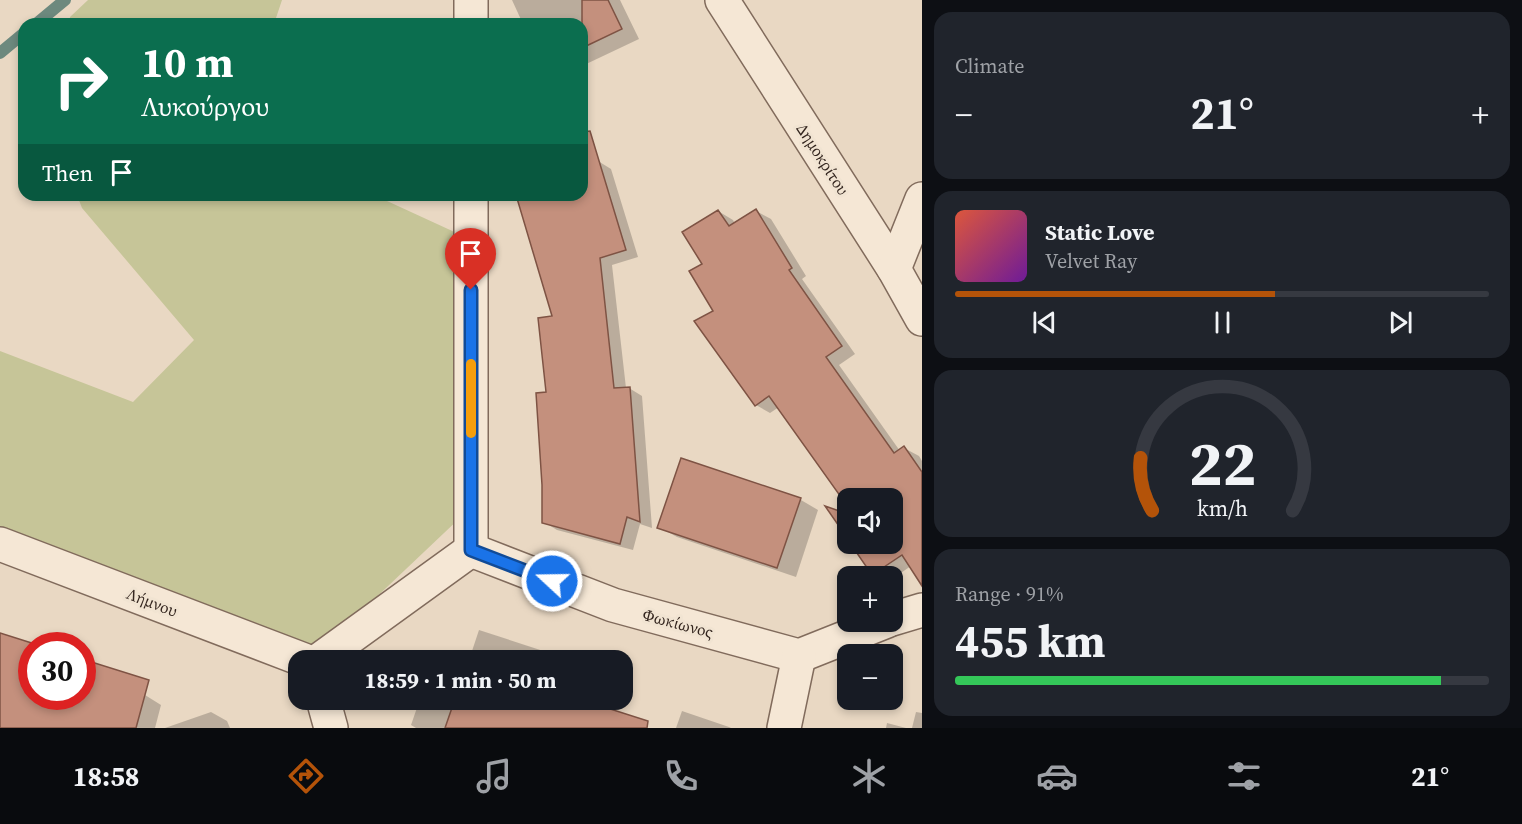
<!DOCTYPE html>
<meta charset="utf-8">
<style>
body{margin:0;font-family:"Source Serif 4",serif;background:#20242c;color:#f1f3f6;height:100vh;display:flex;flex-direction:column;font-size:22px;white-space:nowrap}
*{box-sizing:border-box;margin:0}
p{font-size:20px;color:#9ea1a6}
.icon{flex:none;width:33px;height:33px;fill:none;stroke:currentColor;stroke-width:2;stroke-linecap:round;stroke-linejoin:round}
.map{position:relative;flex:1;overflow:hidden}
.side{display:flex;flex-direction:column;gap:12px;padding:12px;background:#0d0f14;width:600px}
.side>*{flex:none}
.banner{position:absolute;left:18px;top:18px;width:570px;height:183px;border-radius:18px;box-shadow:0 3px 9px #0003;background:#0b6e4f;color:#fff;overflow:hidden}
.buttons{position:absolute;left:837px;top:488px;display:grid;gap:12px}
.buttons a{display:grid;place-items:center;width:66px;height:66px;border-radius:12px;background:#171b24;box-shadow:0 3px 9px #0003;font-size:30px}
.speed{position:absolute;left:18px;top:632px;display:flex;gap:12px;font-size:30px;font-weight:700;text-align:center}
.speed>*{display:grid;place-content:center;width:78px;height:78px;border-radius:50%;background:#171b24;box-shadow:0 3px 9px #0003;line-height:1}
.speed .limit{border:9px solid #d22;background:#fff;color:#111}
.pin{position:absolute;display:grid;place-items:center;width:51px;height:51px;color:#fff;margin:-62px -26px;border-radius:50% 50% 50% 0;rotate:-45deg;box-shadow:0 0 6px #0007}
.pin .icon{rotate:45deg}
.me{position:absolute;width:66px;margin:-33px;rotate:291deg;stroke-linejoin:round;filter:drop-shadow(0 0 4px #0008)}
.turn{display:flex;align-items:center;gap:21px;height:126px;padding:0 24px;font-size:27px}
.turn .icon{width:78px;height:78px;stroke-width:2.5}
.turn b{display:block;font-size:42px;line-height:51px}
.then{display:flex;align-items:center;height:57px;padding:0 24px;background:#0003;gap:12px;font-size:22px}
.big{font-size:45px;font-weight:700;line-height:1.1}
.side .widget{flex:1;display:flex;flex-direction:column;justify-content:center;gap:9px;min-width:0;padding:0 21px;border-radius:18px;background:#20242c}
.side .dial{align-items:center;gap:0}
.dial svg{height:156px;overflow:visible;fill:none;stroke:#363941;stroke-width:7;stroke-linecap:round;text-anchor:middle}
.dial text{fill:#f1f3f6;stroke:none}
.song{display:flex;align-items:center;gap:18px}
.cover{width:72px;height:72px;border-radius:9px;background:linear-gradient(135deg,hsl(10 70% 55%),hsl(280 70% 35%))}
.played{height:6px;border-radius:3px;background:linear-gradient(90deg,#b45309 60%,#363941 60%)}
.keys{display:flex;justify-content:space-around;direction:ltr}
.heat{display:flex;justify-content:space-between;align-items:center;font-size:33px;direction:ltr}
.charge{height:9px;border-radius:4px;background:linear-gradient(90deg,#34c759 91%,#363941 0)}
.trip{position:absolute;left:288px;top:650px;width:345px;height:60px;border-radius:18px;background:#171b24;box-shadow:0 3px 9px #0003;font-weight:700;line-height:60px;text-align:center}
.menu{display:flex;height:96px;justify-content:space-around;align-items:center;background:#090b0e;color:#9ea1a6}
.menu .icon{width:42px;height:42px}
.menu .current{color:#b45309}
.menu b{font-size:27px;color:#f1f3f6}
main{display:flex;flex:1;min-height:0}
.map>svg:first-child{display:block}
.green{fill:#c6c598}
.shadow{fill:#0003}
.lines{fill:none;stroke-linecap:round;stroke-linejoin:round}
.stream{stroke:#6d897e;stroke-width:12}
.building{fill:#c4907d;stroke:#7e5344;stroke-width:1.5}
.street-casing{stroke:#816b5c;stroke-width:36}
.street{stroke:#f5e7d5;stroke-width:33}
.route-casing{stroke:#114b97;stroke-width:15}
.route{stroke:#1a73e8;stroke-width:10}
.slow{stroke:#f59e0b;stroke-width:10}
.labels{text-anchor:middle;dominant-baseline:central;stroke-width:6;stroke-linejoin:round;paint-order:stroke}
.street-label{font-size:16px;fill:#33251e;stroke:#f1e4d2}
</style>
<main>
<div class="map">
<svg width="922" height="728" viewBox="0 0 922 728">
<rect width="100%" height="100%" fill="#e9d8c3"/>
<g class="green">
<path d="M 88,0 L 282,0 L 274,24 L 69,24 L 70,17 Z"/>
<path d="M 77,195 L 374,195 L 461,235 L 482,497 L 310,660 L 0,528 L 0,351 L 133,402 L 194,340 L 82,208 Z"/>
</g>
<g class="shadow">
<path d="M 512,0 L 620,0 L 639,39 L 582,66 L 582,24 L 523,24 Z"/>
<path d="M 598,161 L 611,169 L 638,257 L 612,265 L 626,388 L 629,388 L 642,396 L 652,528 L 640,524 L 633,550 L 557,530 L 544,522 L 548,394 L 554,317 L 533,195 L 582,195 L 582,166 Z"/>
<path d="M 718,211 L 733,220 L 735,224 L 756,211 L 771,219 L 806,276 L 802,279 L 855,354 L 839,365 L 900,451 L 904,448 L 919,456 L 922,461 L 922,579 L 911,566 L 892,579 L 892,576 L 876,576 L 873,574 L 852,543 L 892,543 L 892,498 L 779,407 L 770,413 L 756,405 L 716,312 L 704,264 Z"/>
<path d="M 682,460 L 801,500 L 818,510 L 796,577 L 677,537 L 659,527 Z"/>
<path d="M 479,630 L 571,660 L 469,660 Z"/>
<path d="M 0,635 L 33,645 L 32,696 L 82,696 L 82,677 L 145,695 L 161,705 L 155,728 L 57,728 L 52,706 L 45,728 L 0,728 Z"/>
<path d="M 420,699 L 432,699 L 454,706 L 456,699 L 606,699 L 603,708 L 627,720 L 624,728 L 416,728 L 411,725 Z"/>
<path d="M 682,711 L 729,727 L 731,728 L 676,728 Z"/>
<path d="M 211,712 L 227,721 L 230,728 L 165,728 Z"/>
<path d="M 916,712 L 922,713 L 922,728 L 912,728 Z"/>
<path d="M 887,723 L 906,728 L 886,728 Z"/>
</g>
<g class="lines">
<g class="stream">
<path d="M 36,24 L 65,0"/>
<path d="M 0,53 L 24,33"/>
</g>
</g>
<g class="building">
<path d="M 582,0 L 608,0 L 622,29 L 582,48 Z"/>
<path d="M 590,131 L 626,250 L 600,258 L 614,388 L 630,387 L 640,522 L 627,517 L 620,544 L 542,523 L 542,485 L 536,393 L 546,392 L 538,318 L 552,316 L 516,195 L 582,195 L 582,132 Z"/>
<path d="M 756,209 L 792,268 L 789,270 L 842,346 L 826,357 L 894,453 L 904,446 L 922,472 L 922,586 L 902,555 L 872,575 L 850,543 L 892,543 L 892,498 L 848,498 L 848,507 L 769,396 L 755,406 L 694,321 L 713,311 L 689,271 L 702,264 L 682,232 L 718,210 L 729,226 Z"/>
<path d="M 681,458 L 801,498 L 777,568 L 657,528 Z"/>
<path d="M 825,506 L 848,514 L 848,539 Z"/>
<path d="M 0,633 L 38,645 L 32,645 L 32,696 L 82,696 L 82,659 L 149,680 L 136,728 L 0,728 Z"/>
<path d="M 455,699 L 579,699 L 648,721 L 647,728 L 445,728 Z"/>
</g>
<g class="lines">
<defs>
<g id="street">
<path d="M 471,0 L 471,24"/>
<path d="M 722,0 L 894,269 L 922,319"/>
<path d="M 471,195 L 471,550"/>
<path d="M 894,269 L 922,199"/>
<path d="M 0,544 L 304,660"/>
<path d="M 471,550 L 613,605 L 799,656 L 887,621"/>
<path d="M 892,619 L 922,610"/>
<path d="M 319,660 L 471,550"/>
<path d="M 323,699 L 331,728"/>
<path d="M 784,728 L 799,656"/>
</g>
</defs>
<use href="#street" class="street-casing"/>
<use href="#street" class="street"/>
</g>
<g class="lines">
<defs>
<path id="route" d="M 471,290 L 471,550 L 552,581"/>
</defs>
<use href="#route" class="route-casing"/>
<use href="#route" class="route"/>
<path class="slow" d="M 471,364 L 471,433"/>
</g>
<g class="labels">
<g class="street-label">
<text transform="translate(823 159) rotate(57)">Δημοκρίτου</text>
<text transform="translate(152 602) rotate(21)">Λήμνου</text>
<text transform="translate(678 623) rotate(15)">Φωκίωνος</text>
</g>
</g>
</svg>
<div class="buttons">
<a><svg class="icon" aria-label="sound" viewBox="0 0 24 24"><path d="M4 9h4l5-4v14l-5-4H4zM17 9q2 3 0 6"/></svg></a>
<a>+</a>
<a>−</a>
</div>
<div class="speed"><div class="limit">30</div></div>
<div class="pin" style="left:471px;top:290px;background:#d93025"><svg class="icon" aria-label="arrive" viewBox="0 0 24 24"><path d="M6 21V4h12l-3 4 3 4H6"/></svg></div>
<svg class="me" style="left:552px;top:581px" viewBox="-20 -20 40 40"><circle r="17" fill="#1a73e8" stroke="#fff" stroke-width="3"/><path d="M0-11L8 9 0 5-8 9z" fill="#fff"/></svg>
<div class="trip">18:59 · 1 min · 50 m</div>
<div class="banner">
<div class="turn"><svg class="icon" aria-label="right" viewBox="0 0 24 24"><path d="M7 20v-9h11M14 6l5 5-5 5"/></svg><div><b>10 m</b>Λυκούργου</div></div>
<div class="then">Then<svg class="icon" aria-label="arrive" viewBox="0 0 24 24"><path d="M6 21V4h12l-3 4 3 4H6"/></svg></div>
</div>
</div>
<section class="side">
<div class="widget"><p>Climate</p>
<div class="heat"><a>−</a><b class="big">21°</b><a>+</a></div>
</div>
<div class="widget">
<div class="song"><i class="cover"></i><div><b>Static Love</b><p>Velvet Ray</p></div></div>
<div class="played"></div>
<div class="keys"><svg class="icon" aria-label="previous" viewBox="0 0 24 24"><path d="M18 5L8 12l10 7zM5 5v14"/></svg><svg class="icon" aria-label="pause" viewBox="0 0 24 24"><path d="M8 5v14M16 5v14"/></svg><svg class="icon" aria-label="next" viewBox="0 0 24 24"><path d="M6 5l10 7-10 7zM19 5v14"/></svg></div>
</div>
<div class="widget dial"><svg viewBox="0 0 100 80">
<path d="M14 69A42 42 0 1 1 86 69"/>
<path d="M14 69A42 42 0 0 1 8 42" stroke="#b45309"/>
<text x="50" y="56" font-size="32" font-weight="700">22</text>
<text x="50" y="72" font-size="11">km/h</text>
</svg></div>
<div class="widget"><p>Range · 91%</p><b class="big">455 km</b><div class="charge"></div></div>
</section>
</main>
<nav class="menu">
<b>18:58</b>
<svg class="icon current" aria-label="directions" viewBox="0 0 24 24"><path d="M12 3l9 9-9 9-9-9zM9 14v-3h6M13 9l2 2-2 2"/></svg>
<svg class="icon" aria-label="music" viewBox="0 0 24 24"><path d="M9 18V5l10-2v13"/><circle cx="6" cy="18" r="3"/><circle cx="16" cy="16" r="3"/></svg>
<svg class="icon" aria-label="phone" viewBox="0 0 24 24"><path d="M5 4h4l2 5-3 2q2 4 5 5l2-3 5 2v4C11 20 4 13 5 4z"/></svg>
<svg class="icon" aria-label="climate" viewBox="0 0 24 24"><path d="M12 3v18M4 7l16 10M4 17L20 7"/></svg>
<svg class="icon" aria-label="car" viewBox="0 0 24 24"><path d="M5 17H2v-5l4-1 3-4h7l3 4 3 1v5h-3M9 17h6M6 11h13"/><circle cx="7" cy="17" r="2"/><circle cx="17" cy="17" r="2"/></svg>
<svg class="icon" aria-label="filters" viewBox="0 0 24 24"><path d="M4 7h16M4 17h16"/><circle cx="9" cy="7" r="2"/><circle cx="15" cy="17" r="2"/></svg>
<b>21°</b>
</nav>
